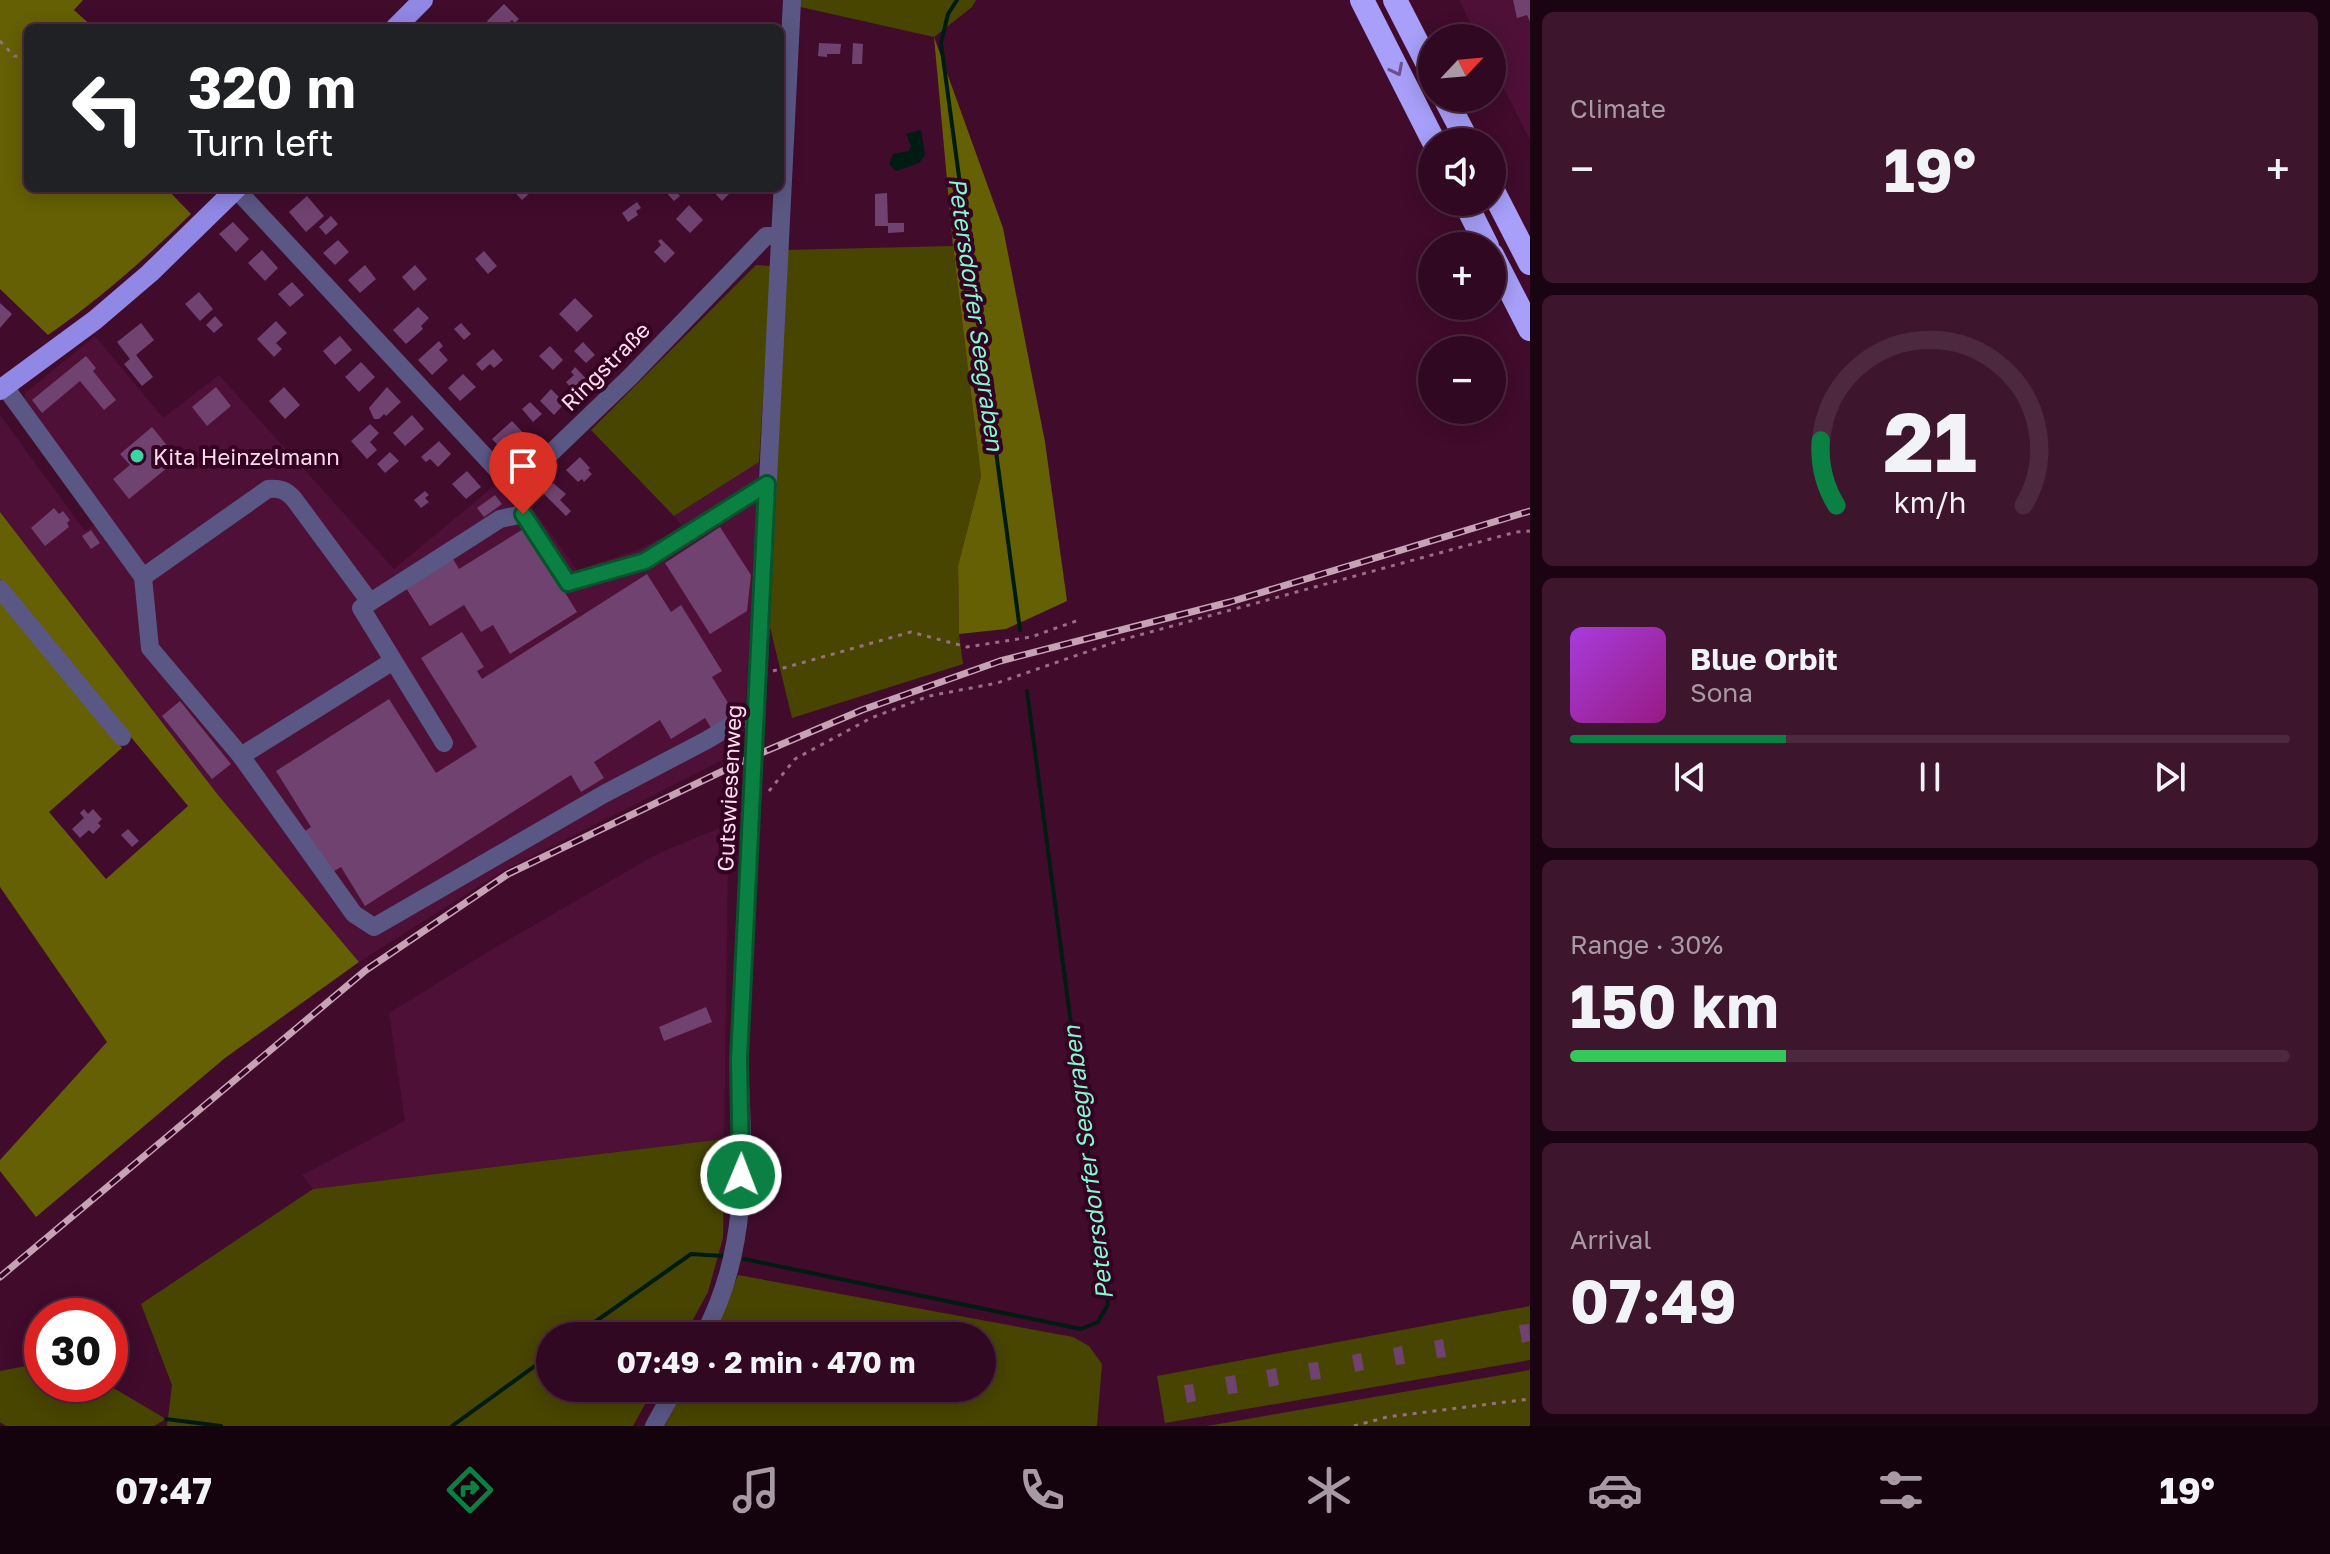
<!DOCTYPE html>
<meta charset="utf-8">
<style>
body{margin:0;font-family:"Golos Text",sans-serif;background:#3d162e;color:#f1f3f6;height:100vh;display:flex;flex-direction:column;font-size:30px;white-space:nowrap}
*{box-sizing:border-box;margin:0}
p{font-size:26px;color:#a89aa5}
.icon{flex:none;width:44px;height:44px;fill:none;stroke:currentColor;stroke-width:2;stroke-linecap:round;stroke-linejoin:round}
.map{position:relative;flex:1;overflow:hidden}
.drawer{display:flex;flex-direction:column;gap:12px;padding:12px;background:#1b0412;width:800px}
.drawer>*{flex:none}
.hud{position:absolute;left:24px;top:24px;width:760px;height:168px;border-radius:12px;box-shadow:0 4px 20px #0003,0 0 0 2px #4c293f;background:#202124;color:#fff;overflow:hidden}
.needle{width:52px;rotate:64deg}
.fabs{position:absolute;left:1418px;top:24px;display:grid;gap:16px}
.fabs a{display:grid;place-items:center;width:88px;height:88px;border-radius:50%;background:#310821;box-shadow:0 4px 20px #0003,0 0 0 2px #4c293f;font-size:40px}
.speed{position:absolute;left:24px;top:1298px;display:flex;gap:16px;font-size:40px;font-weight:700;text-align:center}
.speed>*{display:grid;place-content:center;width:104px;height:104px;border-radius:50%;background:#310821;box-shadow:0 4px 20px #0003,0 0 0 2px #4c293f;line-height:1}
.speed .limit{border:12px solid #d22;background:#fff;color:#111}
.pin{position:absolute;display:grid;place-items:center;width:68px;height:68px;color:#fff;margin:-82px -34px;border-radius:50% 50% 50% 0;rotate:-45deg;box-shadow:0 0 8px #0007}
.pin .icon{rotate:45deg}
.me{position:absolute;width:88px;margin:-44px;rotate:1deg;stroke-linejoin:round;filter:drop-shadow(0 0 6px #0008)}
.turn{display:flex;align-items:center;gap:28px;height:168px;padding:0 32px;font-size:36px}
.turn .icon{width:104px;height:104px;stroke-width:2.5}
.turn b{display:block;font-size:56px;line-height:68px}
.big{font-size:60px;font-weight:700;line-height:1.1}
.drawer .widget{flex:1;display:flex;flex-direction:column;justify-content:center;gap:12px;min-width:0;padding:0 28px;border-radius:12px;background:#3d162e}
.drawer .dial{align-items:center;gap:0}
.dial svg{height:208px;overflow:visible;fill:none;stroke:#4c293f;stroke-width:7;stroke-linecap:round;text-anchor:middle}
.dial text{fill:#f1f3f6;stroke:none}
.song{display:flex;align-items:center;gap:24px}
.cover{width:96px;height:96px;border-radius:12px;background:linear-gradient(135deg,hsl(280 70% 55%),hsl(310 70% 35%))}
.played{height:8px;border-radius:4px;background:linear-gradient(90deg,#0b8043 30%,#4c293f 30%)}
.keys{display:flex;justify-content:space-around;direction:ltr}
.heat{display:flex;justify-content:space-between;align-items:center;font-size:44px;direction:ltr}
.charge{height:12px;border-radius:6px;background:linear-gradient(90deg,#34c759 30%,#4c293f 0)}
.trip{position:absolute;left:536px;top:1322px;width:460px;height:80px;border-radius:40px;background:#310821;box-shadow:0 4px 20px #0003,0 0 0 2px #4c293f;font-weight:700;line-height:80px;text-align:center}
.tabs{display:flex;height:128px;justify-content:space-around;align-items:center;background:#14030d;color:#a89aa5}
.tabs .icon{width:56px;height:56px}
.tabs .active{color:#0b8043}
.tabs b{font-size:36px;color:#f1f3f6}
main{display:flex;flex:1;min-height:0}
.map>svg:first-child{display:block}
.built{fill:#4e1037}
.green{fill:#484500}
.forest{fill:#646003}
.water{fill:#001c12}
.lines{fill:none;stroke-linecap:round;stroke-linejoin:round}
.stream{stroke:#001c12;stroke-width:4}
.building{fill:#70426f}
.path{stroke:#986e86;stroke-width:3;stroke-dasharray:4 6;stroke-linecap:butt}
.minor{stroke:#5a5784;stroke-width:18}
.major{stroke:#9187e5;stroke-width:20}
.highway{stroke:#a79ff9;stroke-width:24}
.rail-casing{stroke:#c6a2b5;stroke-width:7}
.rail{stroke:#350122;stroke-width:4;stroke-dasharray:12;stroke-linecap:butt}
.oneway{stroke:#6e508e}
.route-casing{stroke:#07532c;stroke-width:20}
.route{stroke:#0b8043;stroke-width:14}
.poi-dot{fill:#3bd4a4;stroke:#350122;stroke-width:3}
.labels{text-anchor:middle;dominant-baseline:central;stroke-width:8;stroke-linejoin:round;paint-order:stroke}
.street-label{font-size:22px;fill:#fbdeec;stroke:#350122}
.poi-label{font-size:22px;fill:#fbdeec;stroke:#350122;text-anchor:start}
.water-label{font-size:24px;font-style:italic;fill:#7dfbcd;stroke:#350122}
</style>
<main>
<div class="map">
<svg width="1530" height="1426" viewBox="0 0 1530 1426">
<rect width="100%" height="100%" fill="#410b2c"/>
<g class="built">
<path d="M 1459,0 L 1530,0 L 1530,140 L 1492,65 L 1492,38 L 1478,38 Z"/>
<path d="M 95,336 L 163,418 L 219,375 L 394,569 L 494,486 L 525,498 L 577,570 L 637,550 L 683,527 L 674,516 L 759,462 L 743,750 L 503,871 L 359,962 L 218,795 L 0,512 L 0,415 L 85,531 L 108,515 L 24,402 L 25,393 Z"/>
<path d="M 724,826 L 728,862 L 724,1139 L 313,1189 L 302,1175 L 405,1121 L 389,1013 L 496,947 L 657,854 Z"/>
</g>
<g class="green">
<path d="M 796,0 L 976,0 L 972,7 L 934,37 L 796,6 Z"/>
<path d="M 953,246 L 981,476 L 958,566 L 959,634 L 963,664 L 792,718 L 770,627 L 786,250 Z"/>
<path d="M 756,265 L 771,266 L 759,462 L 674,516 L 591,430 Z"/>
<path d="M 724,1139 L 723,1238 L 708,1292 L 684,1336 L 550,1336 L 550,1388 L 654,1388 L 633,1426 L 167,1426 L 172,1385 L 141,1304 L 313,1189 Z"/>
<path d="M 738,1275 L 1073,1337 L 1089,1346 L 1102,1364 L 1097,1426 L 665,1426 L 684,1388 L 982,1388 L 982,1336 L 712,1336 Z"/>
<path d="M 1530,1306 L 1530,1360 L 1165,1423 L 1157,1376 Z"/>
<path d="M 42,1363 L 42,1384 L 102,1384 L 117,1390 L 166,1419 L 154,1426 L 6,1426 L 0,1422 L 0,1371 Z"/>
<path d="M 1530,1370 L 1530,1426 L 1207,1426 Z"/>
</g>
<g class="forest">
<path d="M 0,0 L 83,0 L 74,10 L 94,28 L 28,28 L 28,188 L 166,188 L 191,214 C 146,258 100,299 48,335 L 0,289 Z"/>
<path d="M 934,37 L 1003,228 L 1045,442 L 1067,601 L 1006,629 L 959,634 L 958,566 L 981,476 L 953,246 Z"/>
<path d="M 0,512 L 218,795 L 359,962 L 225,1058 L 36,1217 L 0,1171 L 0,1160 L 107,1042 L 0,887 L 0,600 L 122,748 L 49,812 L 106,879 L 188,806 L 0,579 Z"/>
</g>
<path class="water" d="M 921,130 L 925,155 L 919,163 L 896,171 L 889,164 L 893,154 L 909,151 L 911,146 L 906,134 Z"/>
<g class="lines">
<g class="stream">
<path d="M 957,0 L 948,14 L 941,43 L 1020,630"/>
<path d="M 744,1259 L 1081,1329 L 1098,1322 L 1108,1304 L 1027,691"/>
<path d="M 575,1336 L 691,1254 L 724,1256"/>
<path d="M 166,1419 L 221,1426"/>
<path d="M 452,1426 L 550,1355"/>
</g>
</g>
<g class="building">
<path d="M 1513,0 L 1530,0 L 1530,22 L 1527,15 L 1517,18 Z"/>
<path d="M 504,4 L 519,19 L 515,23 L 512,20 L 504,28 L 493,28 L 487,21 Z"/>
<path d="M 819,43 L 841,44 L 840,54 L 827,54 L 827,57 L 818,56 Z"/>
<path d="M 853,43 L 863,44 L 862,64 L 852,64 Z"/>
<path d="M 511,188 L 527,188 L 531,192 L 522,200 Z"/>
<path d="M 662,188 L 673,188 L 680,196 L 674,201 Z"/>
<path d="M 710,188 L 735,188 L 722,201 Z"/>
<path d="M 887,193 L 888,223 L 904,223 L 904,232 L 888,233 L 888,226 L 875,226 L 875,194 Z"/>
<path d="M 307,196 L 324,216 L 306,232 L 289,212 Z"/>
<path d="M 637,202 L 641,208 L 636,211 L 638,215 L 628,222 L 622,213 Z"/>
<path d="M 689,205 L 703,220 L 690,233 L 676,219 Z"/>
<path d="M 331,216 L 338,224 L 326,235 L 319,227 Z"/>
<path d="M 233,222 L 249,239 L 236,252 L 219,234 Z"/>
<path d="M 661,239 L 675,253 L 665,263 L 654,252 L 661,245 L 658,241 Z"/>
<path d="M 338,240 L 349,252 L 335,265 L 323,253 Z"/>
<path d="M 262,250 L 278,268 L 265,281 L 248,263 Z"/>
<path d="M 484,251 L 497,266 L 488,274 L 475,259 Z"/>
<path d="M 365,265 L 376,279 L 360,293 L 348,280 Z"/>
<path d="M 415,265 L 427,279 L 414,291 L 402,277 Z"/>
<path d="M 292,282 L 304,295 L 290,307 L 278,294 Z"/>
<path d="M 199,292 L 213,309 L 200,321 L 185,304 Z"/>
<path d="M 575,298 L 593,316 L 577,332 L 559,314 Z"/>
<path d="M 0,303 L 12,314 L 0,328 Z"/>
<path d="M 418,307 L 429,318 L 421,326 L 423,329 L 406,344 L 393,330 Z"/>
<path d="M 215,316 L 223,325 L 214,333 L 206,325 Z"/>
<path d="M 276,321 L 287,333 L 276,343 L 282,349 L 274,357 L 257,339 Z"/>
<path d="M 141,323 L 154,340 L 136,355 L 153,377 L 142,386 L 124,364 L 130,359 L 117,342 Z"/>
<path d="M 461,323 L 471,334 L 464,340 L 454,329 Z"/>
<path d="M 340,336 L 352,350 L 335,365 L 323,351 Z"/>
<path d="M 439,341 L 443,346 L 439,350 L 448,360 L 432,375 L 418,360 Z"/>
<path d="M 583,342 L 595,355 L 586,363 L 574,351 Z"/>
<path d="M 550,346 L 563,360 L 553,370 L 539,356 Z"/>
<path d="M 493,349 L 503,360 L 494,368 L 490,364 L 482,371 L 476,364 Z"/>
<path d="M 86,356 L 96,368 L 93,371 L 116,400 L 104,410 L 80,381 L 42,413 L 32,400 Z"/>
<path d="M 361,362 L 375,377 L 359,392 L 345,377 Z"/>
<path d="M 575,367 L 592,385 L 579,397 L 566,382 L 574,375 L 571,372 Z"/>
<path d="M 463,374 L 476,387 L 460,401 L 448,388 Z"/>
<path d="M 216,387 L 231,406 L 207,426 L 192,407 Z"/>
<path d="M 284,387 L 300,405 L 285,419 L 269,401 Z"/>
<path d="M 387,387 L 401,402 L 386,416 L 384,414 L 379,419 L 374,419 L 369,408 Z"/>
<path d="M 551,389 L 565,403 L 554,415 L 540,401 Z"/>
<path d="M 530,402 L 542,414 L 533,422 L 522,409 Z"/>
<path d="M 412,415 L 424,429 L 405,446 L 393,433 Z"/>
<path d="M 512,421 L 529,439 L 516,451 L 511,449 L 506,454 L 492,439 Z"/>
<path d="M 370,424 L 379,433 L 370,442 L 377,450 L 367,459 L 351,441 Z"/>
<path d="M 152,427 L 178,459 L 129,499 L 113,479 L 130,465 L 120,454 Z"/>
<path d="M 439,441 L 451,454 L 438,467 L 430,459 L 426,462 L 421,457 Z"/>
<path d="M 390,452 L 399,461 L 385,473 L 377,464 Z"/>
<path d="M 580,457 L 590,468 L 588,470 L 592,474 L 584,482 L 582,479 L 578,482 L 566,470 Z"/>
<path d="M 467,471 L 481,487 L 466,499 L 452,484 Z"/>
<path d="M 553,483 L 566,494 L 560,500 L 571,511 L 566,516 L 543,493 Z"/>
<path d="M 425,491 L 429,495 L 425,498 L 429,502 L 421,508 L 414,500 Z"/>
<path d="M 495,495 L 502,504 L 484,517 L 477,508 Z"/>
<path d="M 54,508 L 59,514 L 63,511 L 70,520 L 67,523 L 69,527 L 45,546 L 31,528 Z"/>
<path d="M 720,527 L 751,575 L 747,611 L 710,634 L 665,563 Z"/>
<path d="M 525,528 L 577,612 L 510,654 L 493,625 L 481,632 L 464,605 L 430,626 L 406,588 L 453,559 L 459,569 Z"/>
<path d="M 91,530 L 100,543 L 91,549 L 82,536 Z"/>
<path d="M 647,574 L 671,612 L 681,605 L 722,671 L 712,677 L 738,719 L 714,733 L 705,718 L 671,739 L 660,720 L 594,762 L 604,778 L 581,792 L 571,775 L 365,906 L 341,867 L 329,874 L 302,833 L 311,827 L 276,771 L 389,699 L 436,773 L 477,747 L 421,658 L 462,632 L 484,667 L 477,671 L 482,679 Z"/>
<path d="M 180,701 L 231,764 L 212,779 L 162,716 Z"/>
<path d="M 84,809 L 88,814 L 93,809 L 102,819 L 98,823 L 101,826 L 93,834 L 89,830 L 80,838 L 72,829 L 84,818 L 80,813 Z"/>
<path d="M 128,829 L 139,841 L 132,847 L 121,835 Z"/>
<path d="M 706,1007 L 712,1022 L 664,1041 L 659,1027 Z"/>
<path d="M 1529,1324 L 1530,1341 L 1522,1343 L 1519,1325 Z"/>
<path d="M 1443,1339 L 1446,1357 L 1437,1358 L 1434,1341 Z"/>
<path d="M 1402,1346 L 1405,1364 L 1396,1365 L 1393,1348 Z"/>
<path d="M 1361,1353 L 1364,1370 L 1355,1372 L 1352,1355 Z"/>
<path d="M 1318,1362 L 1321,1379 L 1311,1380 L 1308,1363 Z"/>
<path d="M 1276,1368 L 1279,1385 L 1269,1387 L 1266,1370 Z"/>
<path d="M 1235,1375 L 1238,1393 L 1228,1394 L 1225,1377 Z"/>
<path d="M 1193,1384 L 1196,1401 L 1187,1403 L 1184,1385 Z"/>
</g>
<g class="lines">
<g class="path">
<path d="M 0,41 L 14,56 L 28,57"/>
<path d="M 773,671 L 911,632 L 967,647 L 1031,637 L 1076,621"/>
<path d="M 769,791 L 795,759 L 871,718 L 929,696 L 997,683 L 1121,640 L 1516,532 L 1530,531"/>
<path d="M 1354,1426 L 1387,1417 L 1530,1399"/>
</g>
<g class="minor">
<path d="M 236,189 L 505,478 L 517,480 L 528,475 L 630,377 L 766,236 L 779,236"/>
<path d="M 5,387 L 143,577 L 150,648 L 241,756 L 393,661"/>
<path d="M 143,577 L 268,489 C 280,488 286,490 294,499 L 370,602"/>
<path d="M 0,589 L 122,737"/>
<path d="M 444,743 L 361,608 L 500,519 L 523,514 L 568,583 L 645,561 L 767,484"/>
<path d="M 241,756 L 354,914 L 374,927 L 604,794 L 707,740 L 756,710"/>
<path d="M 703,1336 C 751,1248 743,1155 739,1059 L 792,0"/>
<path d="M 654,1426 L 675,1388"/>
</g>
<g class="major">
<path d="M 395,28 L 423,0"/>
<path d="M 0,390 L 95,320 L 150,273 L 237,188"/>
</g>
<g class="highway">
<path d="M 1362,0 L 1434,142"/>
<path d="M 1395,0 L 1432,72"/>
<path d="M 1445,98 L 1468,142"/>
<path d="M 1492,189 L 1530,263"/>
<path d="M 1465,202 L 1487,246"/>
<path d="M 1492,255 L 1530,329"/>
</g>
<defs>
<path id="rail" d="M 0,1277 L 366,970 L 508,874 L 754,756 L 862,710 L 1000,661 L 1230,602 L 1530,511"/>
</defs>
<use href="#rail" class="rail-casing"/>
<use href="#rail" class="rail"/>
</g>
<defs><path id="oneway-chevron" d="M-2-3.5L2.5 0L-2 3.5" fill="none" stroke-width="1.6" stroke-linecap="round" stroke-linejoin="round" transform="scale(2)"/></defs>
<use class="oneway" href="#oneway-chevron" transform="translate(1397 70) rotate(63)"/>
<g class="lines">
<defs>
<path id="route" d="M 523,514 L 568,583 L 645,561 L 767,484 L 739,1059 L 741,1175"/>
</defs>
<use href="#route" class="route-casing"/>
<use href="#route" class="route"/>
</g>
<circle class="poi-dot" cx="137" cy="456" r="8"/>
<g class="labels">
<g class="street-label">
<text transform="translate(605 366) rotate(-45)">Ringstraße</text>
<text transform="translate(729 788) rotate(-87)">Gutswiesenweg</text>
</g>
<g class="poi-label">
<text x="153" y="456">Kita Heinzelmann</text>
</g>
<g class="water-label">
<text transform="translate(977 314) rotate(82)">Petersdorfer Seegraben</text>
<text transform="translate(1087 1163) rotate(-97)">Petersdorfer Seegraben</text>
</g>
</g>
</svg>
<div class="fabs">
<a><svg class="needle" viewBox="-14 -14 28 28"><path d="M0-13l5 13h-10z" fill="#e53935"/><path d="M0 13l5-13h-10z" fill="#a89aa5"/></svg></a>
<a><svg class="icon" aria-label="sound" viewBox="0 0 24 24"><path d="M4 9h4l5-4v14l-5-4H4zM17 9q2 3 0 6"/></svg></a>
<a>+</a>
<a>−</a>
</div>
<div class="speed"><div class="limit">30</div></div>
<div class="pin" style="left:523px;top:514px;background:#d93025"><svg class="icon" aria-label="arrive" viewBox="0 0 24 24"><path d="M6 21V4h12l-3 4 3 4H6"/></svg></div>
<svg class="me" style="left:741px;top:1175px" viewBox="-20 -20 40 40"><circle r="17" fill="#0b8043" stroke="#fff" stroke-width="3"/><path d="M0-11L8 9 0 5-8 9z" fill="#fff"/></svg>
<div class="trip">07:49 · 2 min · 470 m</div>
<div class="hud">
<div class="turn"><svg class="icon" aria-label="left" viewBox="0 0 24 24"><path d="M17 20v-9H6M10 6l-5 5 5 5"/></svg><div><b>320 m</b>Turn left</div></div>
</div>
</div>
<section class="drawer">
<div class="widget"><p>Climate</p>
<div class="heat"><a>−</a><b class="big">19°</b><a>+</a></div>
</div>
<div class="widget dial"><svg viewBox="0 0 100 80">
<path d="M14 69A42 42 0 1 1 86 69"/>
<path d="M14 69A42 42 0 0 1 8 44" stroke="#0b8043"/>
<text x="50" y="56" font-size="32" font-weight="700">21</text>
<text x="50" y="72" font-size="11">km/h</text>
</svg></div>
<div class="widget">
<div class="song"><i class="cover"></i><div><b>Blue Orbit</b><p>Sona</p></div></div>
<div class="played"></div>
<div class="keys"><svg class="icon" aria-label="previous" viewBox="0 0 24 24"><path d="M18 5L8 12l10 7zM5 5v14"/></svg><svg class="icon" aria-label="pause" viewBox="0 0 24 24"><path d="M8 5v14M16 5v14"/></svg><svg class="icon" aria-label="next" viewBox="0 0 24 24"><path d="M6 5l10 7-10 7zM19 5v14"/></svg></div>
</div>
<div class="widget"><p>Range · 30%</p><b class="big">150 km</b><div class="charge"></div></div>
<div class="widget"><p>Arrival</p><b class="big">07:49</b></div>
</section>
</main>
<nav class="tabs">
<b>07:47</b>
<svg class="icon active" aria-label="directions" viewBox="0 0 24 24"><path d="M12 3l9 9-9 9-9-9zM9 14v-3h6M13 9l2 2-2 2"/></svg>
<svg class="icon" aria-label="music" viewBox="0 0 24 24"><path d="M9 18V5l10-2v13"/><circle cx="6" cy="18" r="3"/><circle cx="16" cy="16" r="3"/></svg>
<svg class="icon" aria-label="phone" viewBox="0 0 24 24"><path d="M5 4h4l2 5-3 2q2 4 5 5l2-3 5 2v4C11 20 4 13 5 4z"/></svg>
<svg class="icon" aria-label="climate" viewBox="0 0 24 24"><path d="M12 3v18M4 7l16 10M4 17L20 7"/></svg>
<svg class="icon" aria-label="car" viewBox="0 0 24 24"><path d="M5 17H2v-5l4-1 3-4h7l3 4 3 1v5h-3M9 17h6M6 11h13"/><circle cx="7" cy="17" r="2"/><circle cx="17" cy="17" r="2"/></svg>
<svg class="icon" aria-label="filters" viewBox="0 0 24 24"><path d="M4 7h16M4 17h16"/><circle cx="9" cy="7" r="2"/><circle cx="15" cy="17" r="2"/></svg>
<b>19°</b>
</nav>
